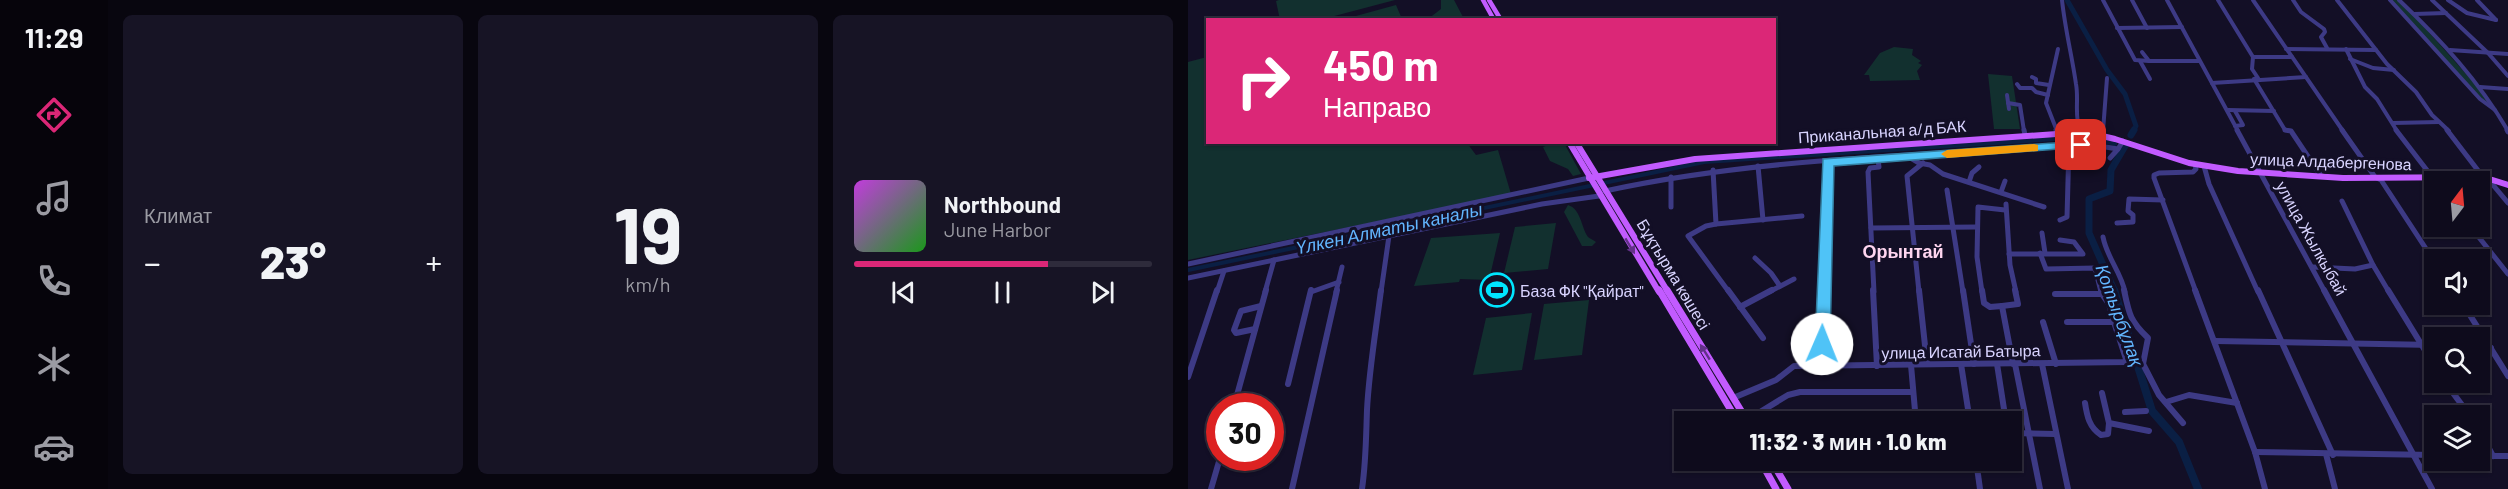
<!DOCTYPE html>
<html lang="ru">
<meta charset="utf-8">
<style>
body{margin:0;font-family:Barlow,sans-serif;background:#171425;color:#f1f3f6;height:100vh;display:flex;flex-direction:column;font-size:22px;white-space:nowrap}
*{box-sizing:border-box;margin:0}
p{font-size:20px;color:#9b9ba3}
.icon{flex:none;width:33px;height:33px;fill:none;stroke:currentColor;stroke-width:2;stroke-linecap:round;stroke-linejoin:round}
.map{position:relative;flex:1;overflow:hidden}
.side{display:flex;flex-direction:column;gap:15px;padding:15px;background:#08060f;width:1080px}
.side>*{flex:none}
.hud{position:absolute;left:18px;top:18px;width:570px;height:126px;border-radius:0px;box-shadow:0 2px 4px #0004,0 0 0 2px #2e2b3b;background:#db2777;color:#fff;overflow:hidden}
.needle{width:39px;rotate:16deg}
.tools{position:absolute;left:1236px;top:171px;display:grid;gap:12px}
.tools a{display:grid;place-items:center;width:66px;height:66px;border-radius:0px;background:#0e0b1c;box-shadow:0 2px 4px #0004,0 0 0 2px #2e2b3b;font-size:30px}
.speed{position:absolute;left:18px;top:393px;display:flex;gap:12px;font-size:30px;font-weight:700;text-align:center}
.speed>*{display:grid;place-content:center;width:78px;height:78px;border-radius:50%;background:#0e0b1c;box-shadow:0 2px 4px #0004,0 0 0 2px #2e2b3b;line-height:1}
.speed .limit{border:9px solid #d22;background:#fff;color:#111}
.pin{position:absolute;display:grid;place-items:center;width:51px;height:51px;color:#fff;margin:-26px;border-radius:12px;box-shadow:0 3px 9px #0006}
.me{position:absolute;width:66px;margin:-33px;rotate:1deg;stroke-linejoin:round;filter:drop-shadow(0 0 4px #0008)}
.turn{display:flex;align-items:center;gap:21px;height:126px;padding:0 18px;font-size:27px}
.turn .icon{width:78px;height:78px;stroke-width:2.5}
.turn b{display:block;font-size:42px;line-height:51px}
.big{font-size:45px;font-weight:800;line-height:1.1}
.side .card{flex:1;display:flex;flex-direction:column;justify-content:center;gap:9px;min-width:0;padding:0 21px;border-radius:9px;background:#171425}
.side .dial{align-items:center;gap:0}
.dial b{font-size:78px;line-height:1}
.song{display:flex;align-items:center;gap:18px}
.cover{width:72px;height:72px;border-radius:9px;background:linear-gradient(135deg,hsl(290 70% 55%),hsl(120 70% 35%))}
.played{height:6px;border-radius:3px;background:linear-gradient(90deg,#db2777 65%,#2e2b3b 65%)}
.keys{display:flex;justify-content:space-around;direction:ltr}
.heat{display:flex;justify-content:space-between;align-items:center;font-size:33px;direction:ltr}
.side .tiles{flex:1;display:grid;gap:15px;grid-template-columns:repeat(3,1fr)}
.trip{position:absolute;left:486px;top:411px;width:348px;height:60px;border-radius:0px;background:#0e0b1c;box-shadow:0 2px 4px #0004,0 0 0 2px #2e2b3b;font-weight:800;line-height:60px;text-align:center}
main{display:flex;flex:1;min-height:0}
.tab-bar{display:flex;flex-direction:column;width:108px;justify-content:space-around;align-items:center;background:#06040b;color:#9b9ba3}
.tab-bar .icon{width:42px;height:42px}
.tab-bar .selected{color:#db2777}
.tab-bar b{font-size:27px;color:#f1f3f6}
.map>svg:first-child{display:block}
.green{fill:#12302f}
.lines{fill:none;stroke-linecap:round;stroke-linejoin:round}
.canal{stroke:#0a1f44;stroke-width:4}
.river-far2{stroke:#0a1f44;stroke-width:5}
.river-far1{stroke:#0a1f44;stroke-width:7}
.river{stroke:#0a1f44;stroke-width:8}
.minor-far2{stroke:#3d3a85;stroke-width:4}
.minor-far1{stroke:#3d3a85;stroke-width:5}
.minor{stroke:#3d3a85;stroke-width:6}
.major-far2{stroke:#c25bff;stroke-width:4.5}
.major-far1{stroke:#c25bff;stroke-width:6}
.major{stroke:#c25bff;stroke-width:7}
.oneway{fill:#623188}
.route{fill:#4fc3f7;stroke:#337fa1;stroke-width:1.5}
.slow{fill:#f59e0b}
.labels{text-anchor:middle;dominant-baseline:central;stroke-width:6;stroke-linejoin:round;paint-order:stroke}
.street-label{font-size:16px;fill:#d9d4ff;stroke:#130f26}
.poi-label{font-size:16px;fill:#d9d4ff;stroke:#130f26;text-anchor:start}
.water-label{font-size:18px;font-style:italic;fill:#62b6ff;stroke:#130f26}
.neighbourhood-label{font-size:18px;font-weight:bold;fill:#ffd6f0;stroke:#130f26}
</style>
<main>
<nav class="tab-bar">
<b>11:29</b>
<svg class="icon selected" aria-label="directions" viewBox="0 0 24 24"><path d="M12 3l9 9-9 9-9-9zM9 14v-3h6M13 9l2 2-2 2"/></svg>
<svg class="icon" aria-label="music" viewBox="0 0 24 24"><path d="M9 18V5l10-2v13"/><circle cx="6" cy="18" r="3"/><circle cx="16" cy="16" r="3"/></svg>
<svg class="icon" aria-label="phone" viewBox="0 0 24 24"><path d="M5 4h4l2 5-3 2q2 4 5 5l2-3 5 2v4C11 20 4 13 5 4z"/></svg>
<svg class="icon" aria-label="climate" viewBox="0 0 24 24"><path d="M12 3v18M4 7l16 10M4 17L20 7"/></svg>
<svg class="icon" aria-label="car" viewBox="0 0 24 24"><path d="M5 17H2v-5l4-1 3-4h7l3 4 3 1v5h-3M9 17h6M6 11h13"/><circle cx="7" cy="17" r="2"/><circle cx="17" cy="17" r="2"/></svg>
</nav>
<section class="side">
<div class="tiles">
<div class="card"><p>Климат</p>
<div class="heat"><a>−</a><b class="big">23°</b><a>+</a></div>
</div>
<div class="card dial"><b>19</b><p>km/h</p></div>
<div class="card">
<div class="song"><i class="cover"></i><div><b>Northbound</b><p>June Harbor</p></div></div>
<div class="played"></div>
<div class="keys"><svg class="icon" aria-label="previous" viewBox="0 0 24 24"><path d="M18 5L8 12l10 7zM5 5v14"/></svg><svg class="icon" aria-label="pause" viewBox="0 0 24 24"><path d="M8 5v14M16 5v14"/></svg><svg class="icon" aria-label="next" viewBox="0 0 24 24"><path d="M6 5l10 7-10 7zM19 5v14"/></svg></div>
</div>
</div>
</section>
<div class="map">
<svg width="1320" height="489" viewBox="0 0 1320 489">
<rect width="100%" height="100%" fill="#130f26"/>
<g class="green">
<path d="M 91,0 L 207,0 L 135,19 L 92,20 L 88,1 Z"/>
<path d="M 253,0 L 266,0 L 276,19 L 240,19 L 253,9 Z"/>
<path d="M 1202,0 L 1212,0 L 1303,102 L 1296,102 Z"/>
<path d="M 208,5 L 214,19 L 157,19 Z"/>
<path d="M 706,47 L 725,49 L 724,55 L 733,61 L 730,63 L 734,65 L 729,71 L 732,80 L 685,81 L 682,81 L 681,75 L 676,75 L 692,53 Z"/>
<path d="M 19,57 L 20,142 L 279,143 L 288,155 L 310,150 L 323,194 L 0,260 L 0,62 Z"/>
<path d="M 800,74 L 824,76 L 832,129 L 806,129 Z"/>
<path d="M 365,143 L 376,143 L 393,174 L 385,176 L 380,169 L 362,161 L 355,147 Z"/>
<path d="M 380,205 C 393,209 393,227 400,237 C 402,239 406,240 408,242 L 404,246 L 394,246 L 376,212 Z"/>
<path d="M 368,223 L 360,269 L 316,273 L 327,227 Z"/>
<path d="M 312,233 L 301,280 L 272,279 L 271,282 L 226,286 L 243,238 Z"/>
<path d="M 401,300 L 394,355 L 346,360 L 356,304 Z"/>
<path d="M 344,313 L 334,370 L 285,375 L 298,318 Z"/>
</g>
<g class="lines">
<path class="canal" d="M 0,270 L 516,162 L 899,137 L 927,144"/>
<path class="river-far2" d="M 879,0 L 919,70 L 937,94 L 948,126 L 945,131"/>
<g class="river-far1">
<path d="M 943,135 L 946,130"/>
<path d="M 927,292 L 901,233 L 901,199 L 922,191 L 923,170 L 937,146"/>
</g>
<path class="river" d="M 926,290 L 964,411 L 991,442 L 1010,489"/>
<g class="minor-far2">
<path d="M 874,0 C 877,29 884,56 888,84 C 891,100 886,116 892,131"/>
<path d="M 915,0 L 947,60 L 961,61"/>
<path d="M 944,0 L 959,28"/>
<path d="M 979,0 L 1050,131"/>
<path d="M 1030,0 L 1065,57 L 1104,57"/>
<path d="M 1065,0 L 1155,131"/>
<path d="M 1105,0 L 1113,12 L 1136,29 L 1137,32 L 1133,37 L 1139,48"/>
<path d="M 1149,0 L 1199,64 L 1228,92 L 1244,115 L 1261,131"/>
<path d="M 1202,0 L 1292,99 L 1307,110"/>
<path d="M 1211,0 C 1253,40 1291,81 1320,131"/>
<path d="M 1244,0 L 1300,53 L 1320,76"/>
<path d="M 1260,0 L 1279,13 L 1308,20"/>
<path d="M 1289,0 L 1308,20"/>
<path d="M 1226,14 L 1258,13"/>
<path d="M 929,28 L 994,27"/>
<path d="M 1098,49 L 1188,50"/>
<path d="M 1158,49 L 1177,87 L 1189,99 L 1209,131"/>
<path d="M 1262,50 L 1320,54"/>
<path d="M 954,52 L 961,61 L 1011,61"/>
<path d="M 1065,57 L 1064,69 L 1070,78 L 1066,79 L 1097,130 L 1103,131"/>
<path d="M 1162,59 L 1185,68 L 1206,70"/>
<path d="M 952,61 L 962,79"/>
<path d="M 844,77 L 848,79 L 848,83 L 861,85"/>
<path d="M 1024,83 L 1118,77"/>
<path d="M 829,84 L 832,88 L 844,88 L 848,92 L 860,95"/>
<path d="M 1292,87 L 1320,89"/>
<path d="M 819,95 L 821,109"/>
<path d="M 820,103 L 832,105 L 836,131"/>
<path d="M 1040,110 L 1086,111"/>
<path d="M 1047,111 L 1055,125 L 1047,126"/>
<path d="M 1205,123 L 1251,122"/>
<path d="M 869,131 L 858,103 L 870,49"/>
<path d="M 915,131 L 919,78"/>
</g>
<g class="minor-far1">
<path d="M 836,130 L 837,135"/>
<path d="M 868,130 L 869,132"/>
<path d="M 891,130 L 892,132"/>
<path d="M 1049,130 L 1137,292"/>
<path d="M 1097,130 L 1103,131 L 1133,176"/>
<path d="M 1154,130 L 1187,177 L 1193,180 L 1246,261"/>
<path d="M 1208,130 L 1248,182"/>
<path d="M 1259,130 L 1295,177"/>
<path d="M 1319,130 L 1320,132"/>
<path d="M 915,134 L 915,130"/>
<path d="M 885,145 L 889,153 L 899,155 L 900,162"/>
<path d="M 721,157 L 731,163 L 742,165 L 755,174 L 856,207"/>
<path d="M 922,158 L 930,149"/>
<path d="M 1007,164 L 1008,169 L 1005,172 L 971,173 L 966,175 L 966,178 L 1008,292"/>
<path d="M 570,166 L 575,220"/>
<path d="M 1016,166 L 1021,184 L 1070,292"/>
<path d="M 525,170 L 528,224 L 518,226 L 500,236 L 541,292"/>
<path d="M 483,177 L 483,207"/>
<path d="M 1300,179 L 1320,203"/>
<path d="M 781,182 L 784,173 L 791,167"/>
<path d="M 759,190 L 775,292"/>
<path d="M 417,191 C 569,158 726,156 881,145 L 905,145 L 930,149 L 935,141"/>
<path d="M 813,192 L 817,181"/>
<path d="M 1154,201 L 1185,265 L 1201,292"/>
<path d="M 818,204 L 822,265 L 828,292"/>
<path d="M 872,220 L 879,217 L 881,145"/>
<path d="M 929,223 L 945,222 L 945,215 L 940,211 L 941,199 L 975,200"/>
<path d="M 528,224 L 614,216"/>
<path d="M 1282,226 L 1320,274"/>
<path d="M 683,228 L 788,227"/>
<path d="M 854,233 L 857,253"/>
<path d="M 915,237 C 919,258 933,272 937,292"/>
<path d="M 852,253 L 858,269 L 907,268 L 913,292"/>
<path d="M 821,254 L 895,254 L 886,242 L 872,240"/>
<path d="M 567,258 L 583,273 L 592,286"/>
<path d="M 0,264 L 401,178"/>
<path d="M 1125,267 L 1167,269 L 1185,265"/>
<path d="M 0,278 L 354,204 L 411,196"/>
<path d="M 29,292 L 36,271"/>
<path d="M 77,292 L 86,260"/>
<path d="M 123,292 L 151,282"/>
<path d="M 148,292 L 154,267"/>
<path d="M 193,292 L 201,236"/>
<path d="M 581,292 L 606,279"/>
<path d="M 636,292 L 640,162"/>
<path d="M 686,292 L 680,172 L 682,168 L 691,167 L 690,159"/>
<path d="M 731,292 L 719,176 L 735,163"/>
<path d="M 794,292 L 789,257 L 790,207 L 817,210"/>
</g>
<g class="minor">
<path d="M 540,290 L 575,338"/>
<path d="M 685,290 L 689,366"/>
<path d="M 731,290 L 739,364"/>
<path d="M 775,290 L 786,364"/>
<path d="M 794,290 L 796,303 L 802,307 L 814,306 L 825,364"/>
<path d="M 913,290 L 914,294"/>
<path d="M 936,290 C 941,314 942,321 960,338 L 955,364 L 971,395 L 995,423"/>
<path d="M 1007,290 L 1067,452 L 1077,489"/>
<path d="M 1070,290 L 1145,455"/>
<path d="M 1136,290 L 1244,489"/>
<path d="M 1200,290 L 1246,365"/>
<path d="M 867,294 L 914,294 L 921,304 L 926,322"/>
<path d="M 1275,304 L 1320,376"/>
<path d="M 814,306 L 830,304 L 827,290"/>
<path d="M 552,307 L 584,290"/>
<path d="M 855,322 L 868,364"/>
<path d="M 67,329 L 48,333 L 46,330 L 53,311 L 73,306"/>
<path d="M 1027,341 L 1246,345"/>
<path d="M 1292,347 L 1303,348"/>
<path d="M 773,364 L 782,422"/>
<path d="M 809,364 L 818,422"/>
<path d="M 827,364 L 852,489"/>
<path d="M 854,364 L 880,489"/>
<path d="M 723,365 L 728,422"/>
<path d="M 634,366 L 636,290"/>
<path d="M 0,377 L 29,290"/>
<path d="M 1257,382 L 1282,416"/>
<path d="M 100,384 L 123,290"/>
<path d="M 914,393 L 921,423 L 961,431"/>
<path d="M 545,398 L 588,380 L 606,366 L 939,362 L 926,322 L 879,322"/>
<path d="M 978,402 L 1001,395 L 1049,403"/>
<path d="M 897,403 C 899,416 901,427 913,435 L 920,434 L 921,423"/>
<path d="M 46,406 L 78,290"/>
<path d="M 937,412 L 958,411"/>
<path d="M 559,420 L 600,395 L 612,392 L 725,392"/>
<path d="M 1292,432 L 1305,456"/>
<path d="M 824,433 L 867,434"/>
<path d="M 1067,452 L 1246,455"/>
<path d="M 1138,454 L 1147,489"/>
<path d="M 1292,456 L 1320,456"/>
<path d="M 739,460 L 739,463"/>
<path d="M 788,460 L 792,489"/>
<path d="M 23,489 L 32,458"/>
<path d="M 104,489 L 149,290"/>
<path d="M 174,489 C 178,462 178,437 179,410 C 181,370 188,330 193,290"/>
</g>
<g class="major-far2">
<path d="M 295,0 L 306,20"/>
<path d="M 301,0 L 313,20"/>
</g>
<g class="major-far1">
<path d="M 381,142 L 471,292"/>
<path d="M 388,142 L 480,292"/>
<path d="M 401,178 L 507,159 L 897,132 L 927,139 L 1001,163 L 1050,171 L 1155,178 L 1295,177 L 1320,185"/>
</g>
<g class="major">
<path d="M 471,290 L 550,422"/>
<path d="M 479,290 L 560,422"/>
<path d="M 572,460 L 588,489"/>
<path d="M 583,460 L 600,489"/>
</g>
</g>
<defs><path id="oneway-solid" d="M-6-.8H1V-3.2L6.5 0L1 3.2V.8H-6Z" transform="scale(1.5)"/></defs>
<g class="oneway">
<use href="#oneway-solid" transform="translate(442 246) rotate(59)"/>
<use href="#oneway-solid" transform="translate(517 352) rotate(-122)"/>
</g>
<path class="route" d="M 893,141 L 897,142 L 897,147 L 646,166 L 642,344 L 640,348 L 634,350 L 629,348 L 627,344 L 635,159 Z"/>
<path class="slow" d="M 846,144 L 850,145 L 850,151 L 759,158 L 753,154 L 759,150 Z"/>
<defs>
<symbol id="stadium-ring" viewBox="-11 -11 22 22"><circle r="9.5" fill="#130f26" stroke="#00e5ff" stroke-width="1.5"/><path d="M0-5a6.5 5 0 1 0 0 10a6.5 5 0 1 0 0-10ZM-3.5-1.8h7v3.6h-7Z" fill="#00e5ff"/></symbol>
</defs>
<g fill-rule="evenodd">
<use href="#stadium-ring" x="290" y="271" width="38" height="38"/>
</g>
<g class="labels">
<g class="street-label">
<text transform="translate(694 131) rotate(-4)">Приканальная а/д БАК</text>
<text transform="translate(1143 161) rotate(2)">улица Алдабергенова</text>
<text transform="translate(1124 238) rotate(61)">улица Жылкыбай</text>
<text transform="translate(486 274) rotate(59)">Бұқтырма көшесі</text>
<text transform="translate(773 351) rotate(-1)">улица Исатай Батыра</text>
</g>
<g class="poi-label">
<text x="332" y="290">База ФК "Қайрат"</text>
</g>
<g class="water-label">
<text transform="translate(201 228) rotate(-12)">Үлкен Алматы каналы</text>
<text transform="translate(932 315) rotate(70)">Қотырбұлақ</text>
</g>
<g class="neighbourhood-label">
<text x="715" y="251">Орынтай</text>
</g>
</g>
</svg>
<div class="tools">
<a><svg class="needle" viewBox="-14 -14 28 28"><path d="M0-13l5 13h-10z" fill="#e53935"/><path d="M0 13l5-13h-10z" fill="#9b9ba3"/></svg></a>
<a><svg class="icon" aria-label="sound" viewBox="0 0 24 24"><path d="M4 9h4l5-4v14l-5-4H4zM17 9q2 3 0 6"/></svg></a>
<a><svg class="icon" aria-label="search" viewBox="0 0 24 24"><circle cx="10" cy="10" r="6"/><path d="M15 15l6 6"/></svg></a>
<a><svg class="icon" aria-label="layers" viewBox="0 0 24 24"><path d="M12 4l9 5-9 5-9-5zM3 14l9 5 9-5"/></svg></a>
</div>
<div class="speed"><div class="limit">30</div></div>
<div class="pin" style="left:893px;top:145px;background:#d93025"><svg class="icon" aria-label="arrive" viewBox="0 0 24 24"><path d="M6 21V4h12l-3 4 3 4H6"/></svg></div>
<svg class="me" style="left:634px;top:344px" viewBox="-20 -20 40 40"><circle r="19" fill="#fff"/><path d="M0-13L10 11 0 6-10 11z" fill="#4fc3f7"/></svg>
<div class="trip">11:32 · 3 мин · 1.0 km</div>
<div class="hud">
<div class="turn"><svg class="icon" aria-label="right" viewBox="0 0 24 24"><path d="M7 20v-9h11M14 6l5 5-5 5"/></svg><div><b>450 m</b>Направо</div></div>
</div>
</div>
</main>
